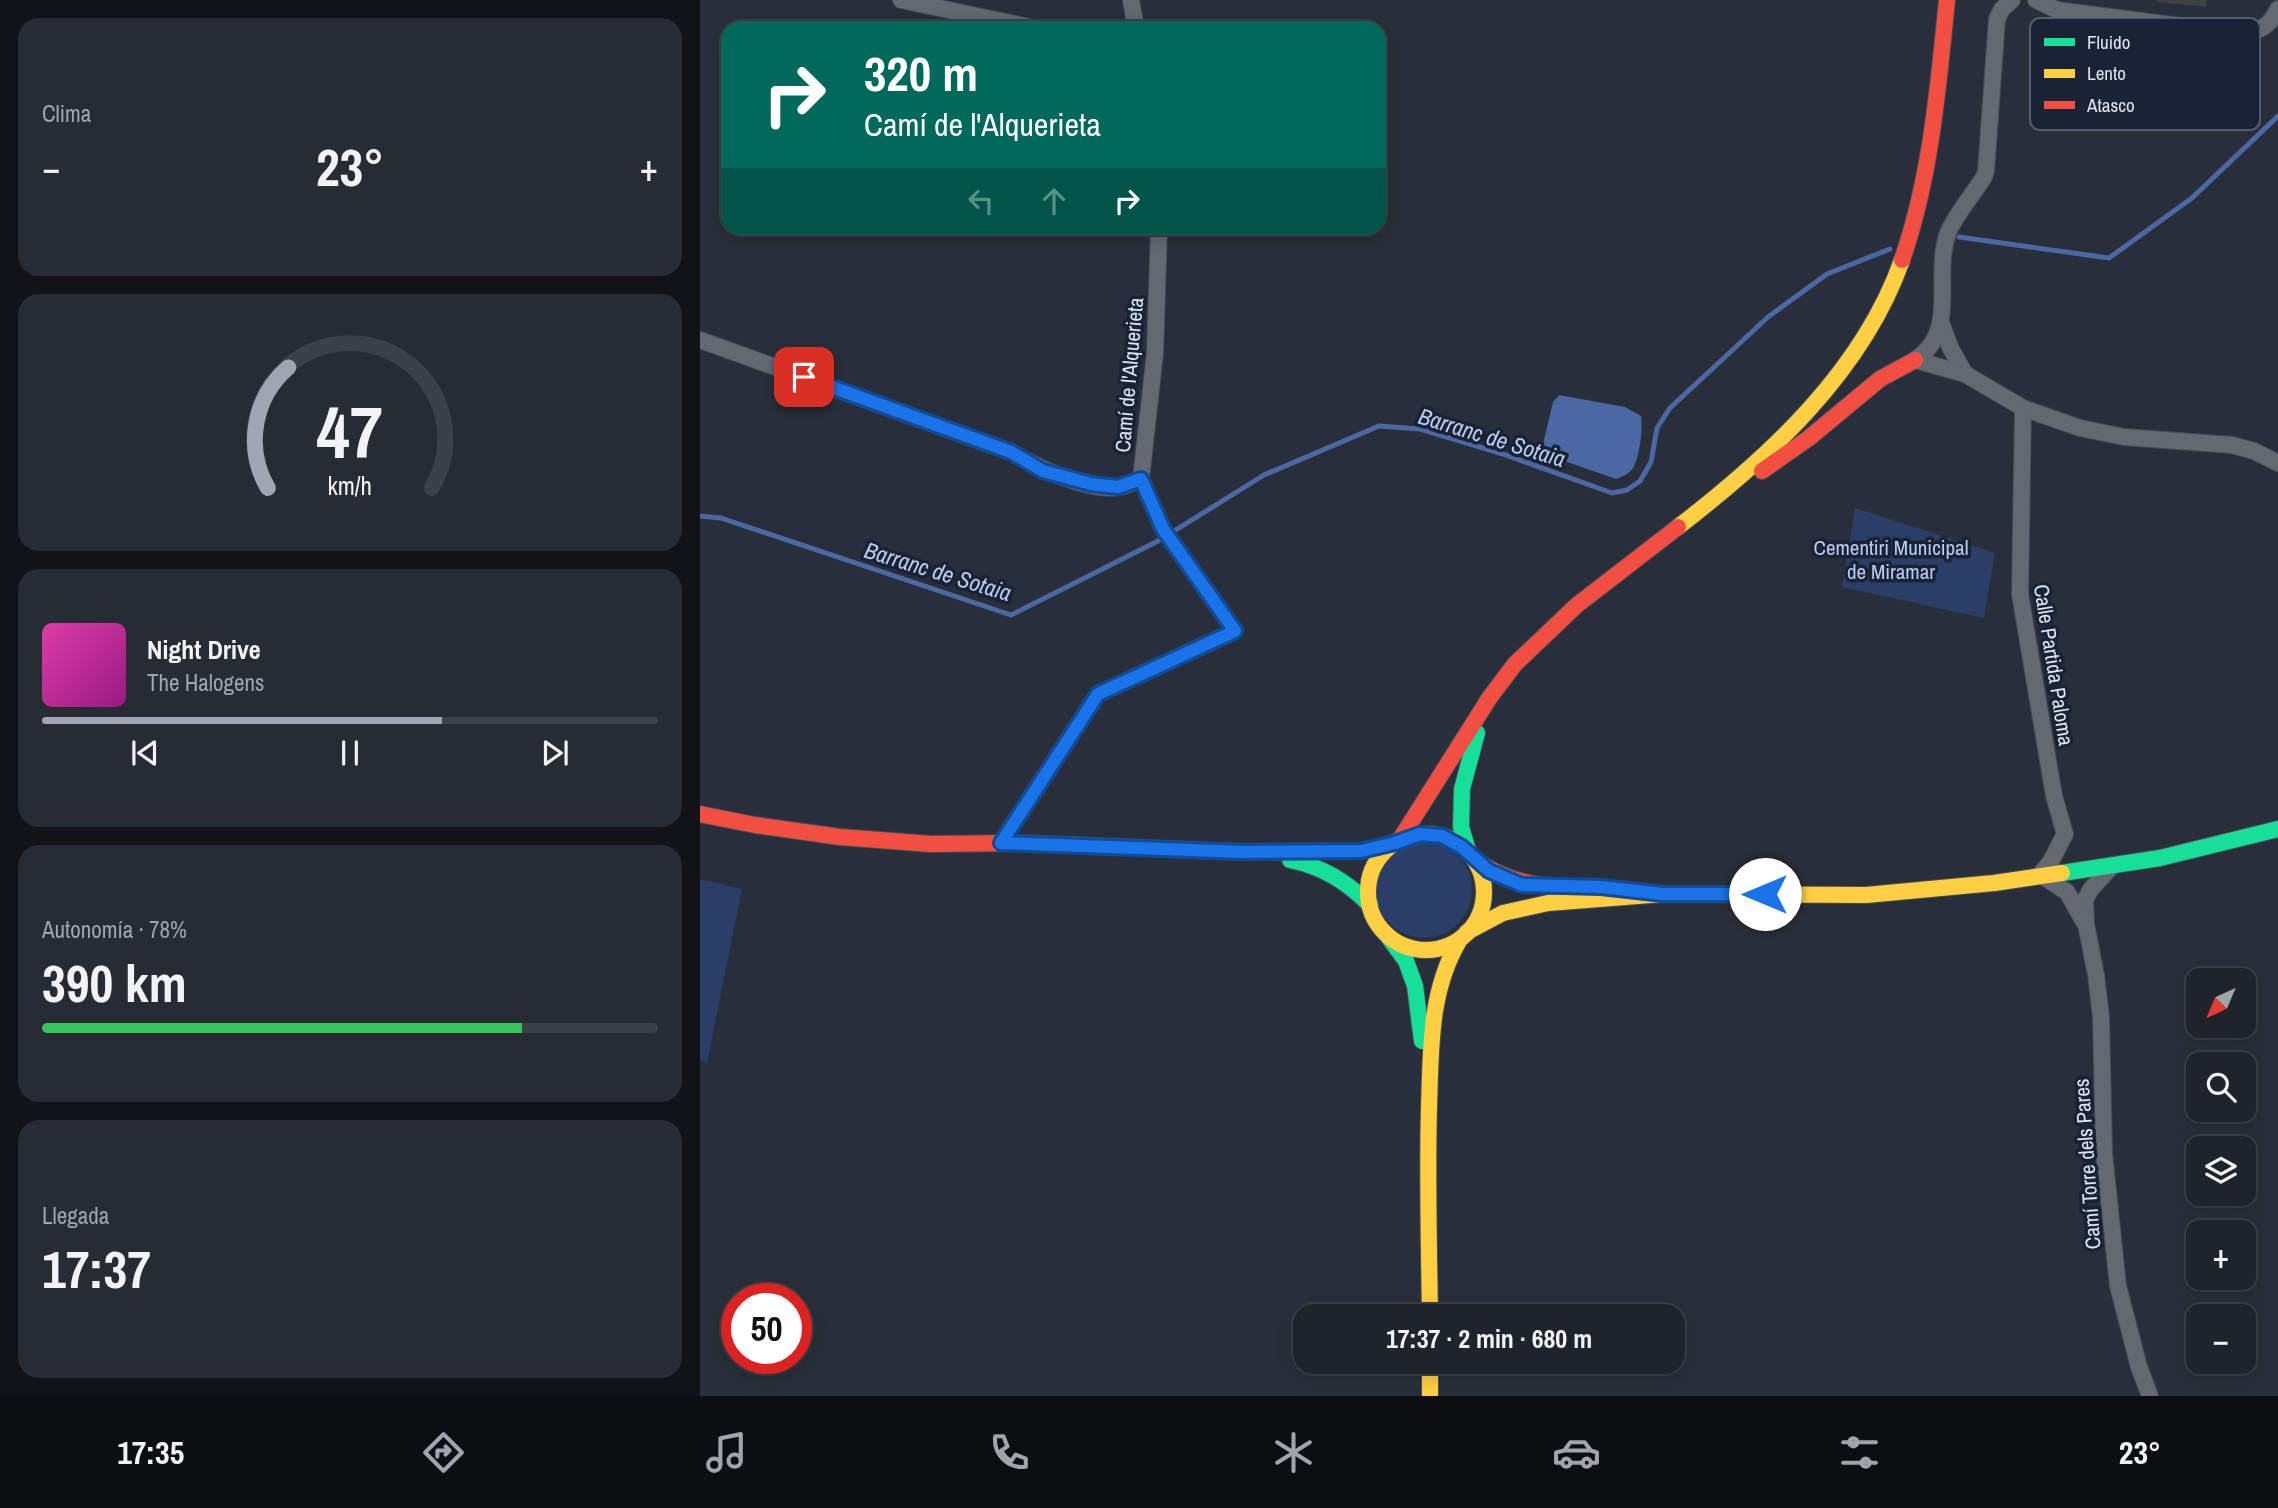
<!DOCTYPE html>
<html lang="es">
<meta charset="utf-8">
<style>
body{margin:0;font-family:"Archivo Narrow",sans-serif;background:#272b34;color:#f1f3f6;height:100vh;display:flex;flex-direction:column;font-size:26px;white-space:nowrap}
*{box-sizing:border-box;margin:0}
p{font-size:23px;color:#a1a4a9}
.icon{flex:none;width:38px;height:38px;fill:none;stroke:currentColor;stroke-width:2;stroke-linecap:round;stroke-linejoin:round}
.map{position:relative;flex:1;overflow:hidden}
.details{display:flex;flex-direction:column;gap:18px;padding:18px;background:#111318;width:700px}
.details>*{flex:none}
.guide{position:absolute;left:21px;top:21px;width:665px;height:214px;border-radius:21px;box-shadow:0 4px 18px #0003,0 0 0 2px #3c4048;background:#00695c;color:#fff;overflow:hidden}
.needle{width:46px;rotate:224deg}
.controls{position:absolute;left:1486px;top:968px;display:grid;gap:14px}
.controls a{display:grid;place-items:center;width:70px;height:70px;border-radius:14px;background:#1f232c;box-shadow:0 4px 18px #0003,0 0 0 2px #3c4048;font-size:35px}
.speed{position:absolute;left:21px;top:1283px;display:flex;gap:14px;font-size:35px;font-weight:700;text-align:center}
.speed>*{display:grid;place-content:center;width:91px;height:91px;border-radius:50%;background:#1f232c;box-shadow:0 4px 18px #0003,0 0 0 2px #3c4048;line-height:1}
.speed .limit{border:10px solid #d22;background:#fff;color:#111}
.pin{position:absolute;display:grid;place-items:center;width:60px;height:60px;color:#fff;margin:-30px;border-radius:14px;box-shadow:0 4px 10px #0006}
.me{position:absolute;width:77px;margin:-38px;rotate:270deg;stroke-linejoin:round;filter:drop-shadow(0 0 5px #0008)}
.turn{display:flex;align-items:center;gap:24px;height:147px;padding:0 28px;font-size:32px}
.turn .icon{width:91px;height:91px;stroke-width:2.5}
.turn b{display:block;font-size:49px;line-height:60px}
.lanes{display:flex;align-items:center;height:66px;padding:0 28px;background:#0003;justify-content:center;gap:35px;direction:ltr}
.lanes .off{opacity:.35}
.big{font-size:52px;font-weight:700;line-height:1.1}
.details .widget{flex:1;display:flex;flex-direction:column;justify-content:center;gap:10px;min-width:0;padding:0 24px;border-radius:21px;background:#272b34}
.details .dial{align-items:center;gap:0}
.dial svg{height:182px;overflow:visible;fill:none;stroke:#3c4048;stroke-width:7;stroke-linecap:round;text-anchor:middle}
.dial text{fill:#f1f3f6;stroke:none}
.song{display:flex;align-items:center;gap:21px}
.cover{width:84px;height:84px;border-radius:10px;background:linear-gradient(135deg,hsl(320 70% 55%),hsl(310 70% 35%))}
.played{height:7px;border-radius:4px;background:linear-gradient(90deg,#9fa5b1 65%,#3c4048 65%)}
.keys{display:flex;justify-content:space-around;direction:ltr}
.heat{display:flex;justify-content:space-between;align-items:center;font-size:38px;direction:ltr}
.charge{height:10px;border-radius:5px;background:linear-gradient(90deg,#34c759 78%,#3c4048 0)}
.trip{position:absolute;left:593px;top:1304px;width:392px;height:70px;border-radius:21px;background:#1f232c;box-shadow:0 4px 18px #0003,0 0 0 2px #3c4048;font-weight:700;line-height:70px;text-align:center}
.dock{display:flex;height:112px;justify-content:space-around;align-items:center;background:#0c0e12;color:#a1a4a9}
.dock .icon{width:49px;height:49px}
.dock .selected{color:#9fa5b1}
.dock b{font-size:32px;color:#f1f3f6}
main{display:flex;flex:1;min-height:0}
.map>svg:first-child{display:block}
.green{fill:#2b3e68}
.water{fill:#4b67a4}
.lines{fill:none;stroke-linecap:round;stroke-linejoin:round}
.stream{stroke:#4b67a4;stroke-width:5}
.street-casing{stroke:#474d57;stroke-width:18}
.fast-casing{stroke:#474d57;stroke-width:18}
.slow-casing{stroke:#474d57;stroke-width:18}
.jam-casing{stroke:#474d57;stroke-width:18}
.street{stroke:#646871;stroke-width:16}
.fast{stroke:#16e098;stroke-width:16}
.slow{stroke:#ffcf43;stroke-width:16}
.jam{stroke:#f24e42;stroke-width:16}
.wall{fill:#3d4143}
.route-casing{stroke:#114b97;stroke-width:18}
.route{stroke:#1a73e8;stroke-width:12}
.labels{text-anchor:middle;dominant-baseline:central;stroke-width:7;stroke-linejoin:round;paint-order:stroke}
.street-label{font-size:21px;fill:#dee4f1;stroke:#1a2335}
.park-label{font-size:21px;fill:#baccf2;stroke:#1a2335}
.water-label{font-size:23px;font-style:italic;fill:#baccf2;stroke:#1a2335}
.key{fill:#1a2335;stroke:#555d6d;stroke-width:2}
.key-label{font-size:19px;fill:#dee4f1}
</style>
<main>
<section class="details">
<div class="widget"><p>Clima</p>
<div class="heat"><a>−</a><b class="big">23°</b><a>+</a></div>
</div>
<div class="widget dial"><svg viewBox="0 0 100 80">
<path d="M14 69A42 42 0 1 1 86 69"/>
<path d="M14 69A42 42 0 0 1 23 16" stroke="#9fa5b1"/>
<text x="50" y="56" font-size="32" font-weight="700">47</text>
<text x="50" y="72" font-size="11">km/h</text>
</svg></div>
<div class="widget">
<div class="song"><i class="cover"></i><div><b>Night Drive</b><p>The Halogens</p></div></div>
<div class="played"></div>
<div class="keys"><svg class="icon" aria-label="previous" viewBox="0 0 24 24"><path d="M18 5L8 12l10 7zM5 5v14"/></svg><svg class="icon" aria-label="pause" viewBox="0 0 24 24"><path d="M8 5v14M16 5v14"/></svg><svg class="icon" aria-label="next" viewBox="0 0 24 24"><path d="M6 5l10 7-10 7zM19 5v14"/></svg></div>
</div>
<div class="widget"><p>Autonomía · 78%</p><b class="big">390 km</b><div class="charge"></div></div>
<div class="widget"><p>Llegada</p><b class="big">17:37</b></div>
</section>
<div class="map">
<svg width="1578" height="1396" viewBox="0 0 1578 1396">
<rect width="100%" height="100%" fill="#292f3a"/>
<g class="green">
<path d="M 1155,508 L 1295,553 L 1284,618 L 1142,587 Z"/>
<circle cx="724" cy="890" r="48"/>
<path d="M 0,879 L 42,889 L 7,1063 L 0,1061 Z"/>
</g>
<path class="water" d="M 859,395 L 925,407 L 941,416 C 943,427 940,455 934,466 C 930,474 923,476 916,479 L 847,455 L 842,448 L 853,402 Z"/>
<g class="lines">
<g class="stream">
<path d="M 1259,237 L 1409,258 L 1492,198 L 1578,116"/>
<path d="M 0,516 L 21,518 L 311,615 L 458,541 L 564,475 L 679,426 L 720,429 L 803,454 L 912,493 L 927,490 L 940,481 L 951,462 L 957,428 L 970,408 L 1068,317 L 1127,274 L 1190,249"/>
</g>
<defs>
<g id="street">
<path d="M 201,0 L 334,28"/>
<path d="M 431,0 L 436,28"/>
<path d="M 1336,0 L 1357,10 L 1533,33 C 1554,34 1569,29 1578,9"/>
<path d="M 1242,325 L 1250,347 L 1265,374"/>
<path d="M 0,340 L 311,452 C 337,467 389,493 420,487 C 427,486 434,482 441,479"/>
<path d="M 1215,360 C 1260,331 1232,277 1248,233 C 1254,217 1274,193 1284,177 L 1286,171 L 1297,19 L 1302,9 L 1312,0"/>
<path d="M 1215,360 L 1265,374 L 1323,408 L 1380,428 L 1424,437 L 1532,445 L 1554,451 L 1578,463"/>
<path d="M 1323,408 L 1320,594 L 1354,796 L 1365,834 L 1351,861 L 1339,876"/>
<path d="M 301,843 L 398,694 L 535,631 L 463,529 L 441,479 L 455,353 L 459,228"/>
<path d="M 1413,865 L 1391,889 L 1385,900 L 1386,924 L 1396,975 L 1401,1017 L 1404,1153 L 1418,1286 L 1439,1367 L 1450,1396"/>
<path d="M 1342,876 L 1367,892 L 1384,922"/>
</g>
<g id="fast">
<path d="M 769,854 L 761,827 L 762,789 L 777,733"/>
<path d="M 590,860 C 623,867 646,881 670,905"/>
<path d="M 1362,873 L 1460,858 L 1578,829"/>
<path d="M 689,938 L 706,961 L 715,986 L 722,1041"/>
</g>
<g id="slow">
<path d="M 978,527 C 1069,457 1163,371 1202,260"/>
<circle cx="726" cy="892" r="58"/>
<path d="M 421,847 L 543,852 L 661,851 L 695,843"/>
<path d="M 767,932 L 803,913 L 848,903 L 963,894 L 1166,895 L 1294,883 L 1362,873"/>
<path d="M 730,1316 C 729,1246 727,1177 729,1107 C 731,1050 729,992 759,941"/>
<path d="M 730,1362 L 730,1396"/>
</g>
<g id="jam">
<path d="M 1202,260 C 1231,176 1238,88 1247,0"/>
<path d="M 1062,471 L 1109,438 L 1180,379 L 1215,360"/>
<path d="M 0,814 L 55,825 L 140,837 L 231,844 L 318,843 L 421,847"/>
<path d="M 699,841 L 790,697 L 815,664 L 877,605 L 978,527"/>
<path d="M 775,860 C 817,889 853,887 902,887"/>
</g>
</defs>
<use href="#street" class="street-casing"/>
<use href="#fast" class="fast-casing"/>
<use href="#slow" class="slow-casing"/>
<use href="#jam" class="jam-casing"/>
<use href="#street" class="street"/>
<use href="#fast" class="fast"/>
<use href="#slow" class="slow"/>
<use href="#jam" class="jam"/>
</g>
<path class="wall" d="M 1456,0 L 1507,0 L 1506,7 L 1457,2 Z"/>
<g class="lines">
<defs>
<path id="route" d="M 104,377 L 311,452 L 343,471 L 391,484 L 418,487 L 441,479 L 463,529 L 535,631 L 398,694 L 301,843 L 543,852 L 661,851 L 695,843 L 720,834 L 742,836 L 762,847 L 789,871 L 822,885 L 901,887 L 963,894 L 1065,894"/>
</defs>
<use href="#route" class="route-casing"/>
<use href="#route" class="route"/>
</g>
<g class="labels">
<g class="street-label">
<text transform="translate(429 375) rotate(-85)">Camí de l'Alquerieta</text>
<text transform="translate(1354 665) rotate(81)">Calle Partida Paloma</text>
<text transform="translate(1387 1164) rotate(-94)">Camí Torre dels Pares</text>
</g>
<g class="park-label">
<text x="1191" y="547">Cementiri Municipal<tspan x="1191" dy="24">de Miramar</tspan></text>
</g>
<g class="water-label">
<text transform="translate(792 437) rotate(17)">Barranc de Sotaia</text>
<text transform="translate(238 571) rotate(17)">Barranc de Sotaia</text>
</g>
</g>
<rect x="1330" y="18" width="230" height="112" rx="10" class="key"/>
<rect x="1344" y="38" width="31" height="8" fill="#16e098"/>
<rect x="1344" y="69" width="31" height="9" fill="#ffcf43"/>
<rect x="1344" y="101" width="31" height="8" fill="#f24e42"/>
<g class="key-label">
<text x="1387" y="49">Fluido</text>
<text x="1387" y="80">Lento</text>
<text x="1387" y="112">Atasco</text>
</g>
</svg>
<div class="controls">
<a><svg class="needle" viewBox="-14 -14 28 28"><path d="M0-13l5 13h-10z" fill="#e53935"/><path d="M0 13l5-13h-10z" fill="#a1a4a9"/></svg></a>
<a><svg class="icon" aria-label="search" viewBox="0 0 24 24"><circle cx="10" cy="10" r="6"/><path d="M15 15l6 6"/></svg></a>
<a><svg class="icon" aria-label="layers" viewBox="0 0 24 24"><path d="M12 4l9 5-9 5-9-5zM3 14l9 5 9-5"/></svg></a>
<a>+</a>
<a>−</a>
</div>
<div class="speed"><div class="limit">50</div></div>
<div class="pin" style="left:104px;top:377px;background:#d93025"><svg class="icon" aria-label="arrive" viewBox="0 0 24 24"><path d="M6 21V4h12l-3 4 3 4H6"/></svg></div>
<svg class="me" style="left:1065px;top:894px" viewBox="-20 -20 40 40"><circle r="19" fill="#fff"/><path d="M0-13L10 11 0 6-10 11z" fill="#1a73e8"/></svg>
<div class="trip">17:37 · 2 min · 680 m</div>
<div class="guide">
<div class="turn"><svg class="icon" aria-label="right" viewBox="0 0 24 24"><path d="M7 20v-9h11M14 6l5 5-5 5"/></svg><div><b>320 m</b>Camí de l'Alquerieta</div></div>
<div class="lanes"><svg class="icon off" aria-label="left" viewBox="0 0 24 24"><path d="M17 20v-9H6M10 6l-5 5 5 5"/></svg><svg class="icon off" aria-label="ahead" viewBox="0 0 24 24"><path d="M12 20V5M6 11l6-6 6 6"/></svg><svg class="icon" aria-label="right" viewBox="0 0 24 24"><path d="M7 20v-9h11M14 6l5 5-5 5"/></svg></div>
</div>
</div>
</main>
<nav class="dock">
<b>17:35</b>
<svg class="icon selected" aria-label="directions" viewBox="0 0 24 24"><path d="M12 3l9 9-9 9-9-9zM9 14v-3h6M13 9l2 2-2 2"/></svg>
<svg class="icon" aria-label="music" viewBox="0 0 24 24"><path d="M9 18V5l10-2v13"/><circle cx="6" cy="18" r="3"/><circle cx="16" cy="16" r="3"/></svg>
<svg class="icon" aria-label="phone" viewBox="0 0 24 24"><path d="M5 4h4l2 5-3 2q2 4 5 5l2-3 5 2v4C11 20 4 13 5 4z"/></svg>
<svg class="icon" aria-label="climate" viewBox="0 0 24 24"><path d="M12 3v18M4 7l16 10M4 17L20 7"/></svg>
<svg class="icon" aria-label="car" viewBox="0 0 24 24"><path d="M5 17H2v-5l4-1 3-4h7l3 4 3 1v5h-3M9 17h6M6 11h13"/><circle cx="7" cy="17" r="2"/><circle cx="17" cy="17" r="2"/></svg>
<svg class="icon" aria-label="filters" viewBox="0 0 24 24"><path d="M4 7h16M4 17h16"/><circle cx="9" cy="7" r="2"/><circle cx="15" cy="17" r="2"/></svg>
<b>23°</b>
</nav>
